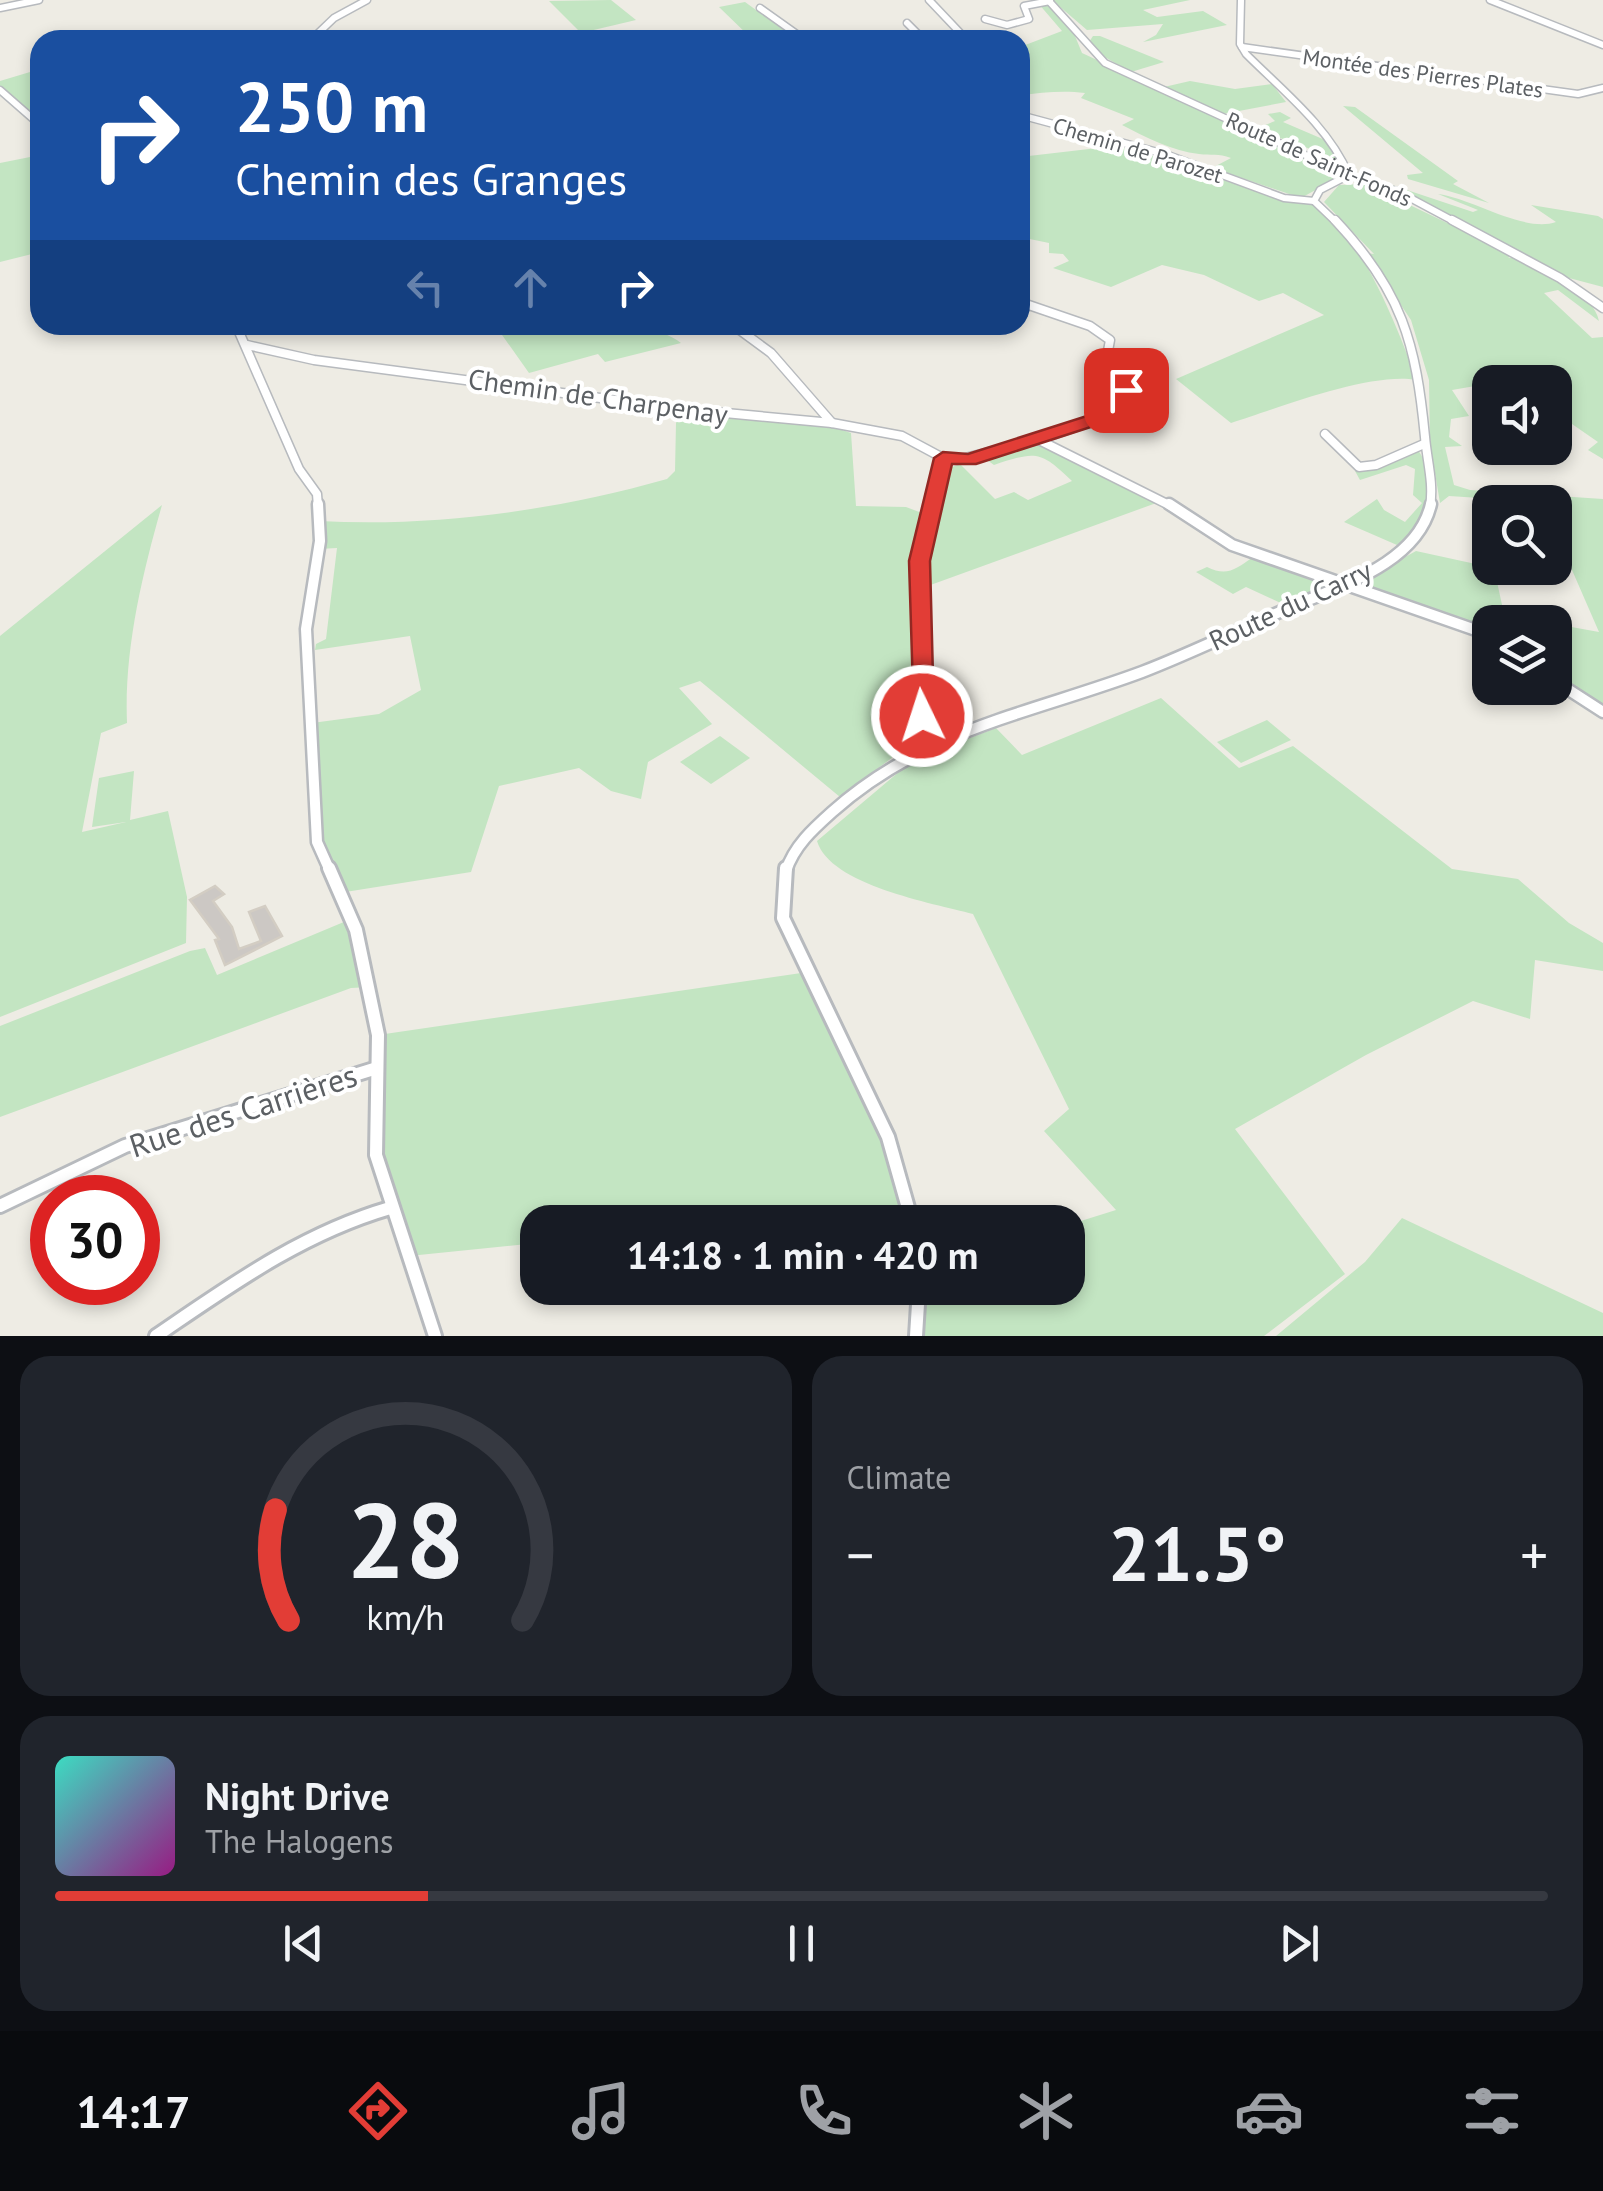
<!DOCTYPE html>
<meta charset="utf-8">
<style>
body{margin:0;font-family:"PT Sans",sans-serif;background:#20242c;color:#f1f3f6;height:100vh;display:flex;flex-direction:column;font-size:38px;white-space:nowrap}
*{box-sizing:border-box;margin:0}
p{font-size:32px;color:#9ea1a6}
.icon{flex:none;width:55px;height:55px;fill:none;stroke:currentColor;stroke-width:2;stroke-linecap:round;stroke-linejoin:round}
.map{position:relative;height:1336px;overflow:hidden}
.drawer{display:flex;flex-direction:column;gap:20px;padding:20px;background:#0d0f14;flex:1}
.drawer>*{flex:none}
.top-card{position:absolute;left:30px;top:30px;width:1000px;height:305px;border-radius:30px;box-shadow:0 5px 15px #0003;background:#1a4fa0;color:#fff;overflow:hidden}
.fabs{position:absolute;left:1472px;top:365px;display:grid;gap:20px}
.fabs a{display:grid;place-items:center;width:100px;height:100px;border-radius:20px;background:#171b24;box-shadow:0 5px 15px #0003;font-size:50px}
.speed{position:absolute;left:30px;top:1175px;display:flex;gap:20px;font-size:50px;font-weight:700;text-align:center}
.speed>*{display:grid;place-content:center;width:130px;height:130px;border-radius:50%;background:#171b24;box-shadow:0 5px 15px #0003;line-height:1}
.speed .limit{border:15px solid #d22;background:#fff;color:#111}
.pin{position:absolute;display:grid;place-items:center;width:85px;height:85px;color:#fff;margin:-42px;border-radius:20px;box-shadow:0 5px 15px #0006}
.me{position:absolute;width:110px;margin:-55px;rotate:356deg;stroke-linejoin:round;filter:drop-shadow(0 0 8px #0008)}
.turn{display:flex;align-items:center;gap:35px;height:210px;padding:0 40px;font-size:45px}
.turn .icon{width:130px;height:130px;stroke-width:2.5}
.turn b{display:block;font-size:70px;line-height:85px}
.lanes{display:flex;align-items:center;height:95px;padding:0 40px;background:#0003;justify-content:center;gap:50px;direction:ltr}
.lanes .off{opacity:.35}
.big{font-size:75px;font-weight:700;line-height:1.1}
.drawer .tile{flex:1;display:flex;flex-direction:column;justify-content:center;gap:15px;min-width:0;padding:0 35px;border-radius:30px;background:#20242c}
.drawer .dial{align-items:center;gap:0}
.dial svg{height:260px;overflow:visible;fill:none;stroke:#363941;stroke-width:7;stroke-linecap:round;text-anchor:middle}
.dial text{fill:#f1f3f6;stroke:none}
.song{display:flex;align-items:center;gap:30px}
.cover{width:120px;height:120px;border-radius:15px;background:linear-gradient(135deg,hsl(170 70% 55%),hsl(310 70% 35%))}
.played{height:10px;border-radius:5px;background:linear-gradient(90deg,#e23d36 25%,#363941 25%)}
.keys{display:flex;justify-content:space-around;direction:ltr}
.heat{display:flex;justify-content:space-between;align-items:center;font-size:55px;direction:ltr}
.drawer .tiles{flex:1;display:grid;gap:20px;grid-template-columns:1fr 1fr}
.tile:last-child{grid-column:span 2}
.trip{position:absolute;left:520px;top:1205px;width:565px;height:100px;border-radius:30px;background:#171b24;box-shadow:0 5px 15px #0003;font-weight:700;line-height:100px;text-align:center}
.tabs{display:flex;height:160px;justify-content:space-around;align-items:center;background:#090b0e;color:#9ea1a6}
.tabs .icon{width:70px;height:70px}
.tabs .on{color:#e23d36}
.tabs b{font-size:45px;color:#f1f3f6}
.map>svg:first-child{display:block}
.green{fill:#c3e5c2}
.building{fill:#ccc8c4;stroke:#d3cdc3;stroke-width:2.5}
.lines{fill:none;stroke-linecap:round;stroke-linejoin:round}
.minor-far3-casing{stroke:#b7babe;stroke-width:9}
.minor-far2-casing{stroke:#b7babe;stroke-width:11}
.minor-far1-casing{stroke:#b7babe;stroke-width:15}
.minor-casing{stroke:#b7babe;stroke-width:18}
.minor-far3{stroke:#fff;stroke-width:6}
.minor-far2{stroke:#fff;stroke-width:8}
.minor-far1{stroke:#fff;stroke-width:10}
.minor{stroke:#fff;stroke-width:12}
.route{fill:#e23d36;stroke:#932823;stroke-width:2.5}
.labels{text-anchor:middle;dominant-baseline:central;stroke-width:8;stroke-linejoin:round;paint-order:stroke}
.far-street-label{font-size:22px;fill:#5c6064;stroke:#fff}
.street-label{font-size:28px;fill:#5c6064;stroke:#fff}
.near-street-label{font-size:32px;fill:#5c6064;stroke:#fff}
</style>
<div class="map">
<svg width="1603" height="1336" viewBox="0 0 1603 1336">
<rect width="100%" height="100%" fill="#eeece4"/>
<g class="green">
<path d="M 611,0 L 636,20 L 581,33 L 549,1 Z"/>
<path d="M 1052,0 L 1190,0 L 1143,10 L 1157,17 L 1203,11 L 1227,25 L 1143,42 L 1156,35 L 1163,24 L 1087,30 Z"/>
<path d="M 745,2 L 796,39 L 798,40 L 753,40 L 719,7 Z"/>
<path d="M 1038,3 L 1049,4 L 1079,33 L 1075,36 L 1082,53 L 1323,165 L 1339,177 L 1301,198 L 1212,168 L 1231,158 C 1218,153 1212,156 1199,154 C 1173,151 1145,137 1122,125 L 1134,119 L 1081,98 L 1085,93 C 1061,90 1042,93 1020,95 L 1020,82 L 1027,72 L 1020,47 L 1062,31 Z"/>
<path d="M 1093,36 L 1100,36 L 1164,62 L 1131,72 L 1094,51 L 1089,42 Z"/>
<path d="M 40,69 L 40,109 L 27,114 L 0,90 L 0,81 Z"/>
<path d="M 1190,81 L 1235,89 L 1272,84 L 1286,102 L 1223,114 L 1164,87 Z"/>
<path d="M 1343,106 L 1355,107 L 1458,181 L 1453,184 L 1489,203 L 1408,179 L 1407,175 L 1423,173 Z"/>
<path d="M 1280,112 L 1291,118 L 1283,122 L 1325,140 L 1344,163 L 1336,166 L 1307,152 L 1313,150 L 1256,129 L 1275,121 L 1268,114 Z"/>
<path d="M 1115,146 C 1169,157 1216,179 1268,195 C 1283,200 1306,200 1320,208 C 1360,233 1402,336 1416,380 C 1370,372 1278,408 1231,423 L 1176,379 L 1324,315 L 1283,293 L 1259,301 L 1204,275 L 1162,265 L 1111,287 L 1053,268 L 1069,261 L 1063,254 L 1049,253 L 1049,243 L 1020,237 L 1020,157 Z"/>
<path d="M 40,155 L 40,252 L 0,262 L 0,163 Z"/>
<path d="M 1386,183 L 1473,212 L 1478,210 L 1438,194 C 1474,199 1524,233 1556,222 L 1531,205 L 1598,216 L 1603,219 L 1603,287 L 1569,278 Z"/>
<path d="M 1366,184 L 1514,255 L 1508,258 L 1518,258 C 1542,272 1593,291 1599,321 L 1558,290 L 1544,293 L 1592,338 L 1603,337 L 1603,459 L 1588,450 L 1598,442 L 1572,424 L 1555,426 L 1555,382 L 1490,382 L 1490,389 L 1481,385 L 1452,390 L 1469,416 L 1451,419 L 1449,437 L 1462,446 L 1445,447 L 1454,485 L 1470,490 L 1603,499 L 1603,707 L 1555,676 L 1555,624 L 1599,632 L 1555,531 L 1556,503 L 1449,496 L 1440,503 L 1430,443 L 1429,380 L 1411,320 L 1366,253 L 1374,254 L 1324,202 L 1339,185 Z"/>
<path d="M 495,325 C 539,325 647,315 681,343 L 605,362 L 598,354 L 529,373 Z"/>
<path d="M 681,414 L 833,427 L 851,433 L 856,506 L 906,507 L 922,513 L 910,592 L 915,725 L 908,743 L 897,754 L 840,797 L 700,681 L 679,688 L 712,724 L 648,762 L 641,799 L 611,791 L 579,768 L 499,786 L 471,872 L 339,893 L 317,842 L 312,723 L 379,714 L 421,690 L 410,636 L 315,650 L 316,644 L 326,639 L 337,548 L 319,549 L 319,521 C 437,527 553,511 667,479 L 675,471 L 676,423 Z"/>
<path d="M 1040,444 L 1159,502 L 925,587 L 944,470 L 960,464 L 995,499 L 1014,492 L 1028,500 L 1072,481 C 1040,450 1036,451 994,465 L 987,460 Z"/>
<path d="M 1418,450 C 1441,484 1428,522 1397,545 L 1344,522 L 1377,499 L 1384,510 L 1405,522 L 1422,503 L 1413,495 L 1415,469 L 1406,465 L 1360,480 L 1355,471 L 1380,468 Z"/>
<path d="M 162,505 C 142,575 124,650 127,723 L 101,733 L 82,832 L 126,822 L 92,827 L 99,778 L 134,771 L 130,820 L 168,811 L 187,897 L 186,943 L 0,1017 L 0,636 Z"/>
<path d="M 1416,551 L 1494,568 L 1504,614 L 1546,622 L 1490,622 L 1490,630 L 1358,583 Z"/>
<path d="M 1253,557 L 1322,582 L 1326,588 L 1287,606 L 1246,587 L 1233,594 L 1196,572 L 1207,567 C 1227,577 1236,569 1253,557 Z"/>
<path d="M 1161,698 L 1239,768 L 1293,746 L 1452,869 L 1518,879 L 1569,923 L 1603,943 L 1603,971 L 1535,960 L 1530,1019 L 1473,1001 L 1366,1055 L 1235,1129 L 1345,1274 L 1264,1336 L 916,1336 L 919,1288 L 1068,1288 L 1068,1225 L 1116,1210 L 1044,1131 L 1069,1109 L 973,914 C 932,903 830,885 817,841 L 913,760 L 996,728 L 1022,755 Z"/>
<path d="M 1267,720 L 1291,740 L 1241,763 L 1217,742 Z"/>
<path d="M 720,736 L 750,758 L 711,784 L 680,762 Z"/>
<path d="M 351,919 L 370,987 L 351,988 L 0,1117 L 0,1026 L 190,951 L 205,948 L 217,975 Z"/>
<path d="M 808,972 L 888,1137 L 912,1222 L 538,1222 L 537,1243 L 409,1256 L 376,1155 L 378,1035 Z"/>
<path d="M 1402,1218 L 1603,1313 L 1603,1336 L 1276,1336 L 1365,1262 Z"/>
</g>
<path class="building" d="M 215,886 L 224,894 L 213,901 L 232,927 L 239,949 L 261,941 L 249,912 L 265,906 L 282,936 L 225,965 L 215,940 L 219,939 L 190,900 Z"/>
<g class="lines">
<defs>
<g id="minor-far3">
<path d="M 929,0 L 967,40"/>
<path d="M 1048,0 L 1105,63 L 1349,175 L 1399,192 L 1457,223"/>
<path d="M 1241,0 L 1240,44 L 1246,54 C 1282,90 1329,127 1349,175 L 1320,190 L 1314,201 L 1337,223"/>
<path d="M 1490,0 L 1603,45"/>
<path d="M 0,8 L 39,0"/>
<path d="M 760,8 L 805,40"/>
<path d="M 985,19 L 1007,25 L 1029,19 L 1024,6 L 1050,1"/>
<path d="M 907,23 L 924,40"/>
<path d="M 311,40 L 334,18 L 367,0"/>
<path d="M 1242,47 L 1578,94 L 1603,88"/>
<path d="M 0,90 L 40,125"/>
<path d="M 1020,115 L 1165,154 L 1284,198 L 1314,201"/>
</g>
<g id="minor-far2">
<path d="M 1335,220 C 1402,291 1416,343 1425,437 C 1427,461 1434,483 1430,507"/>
<path d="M 1452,220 L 1560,278 L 1603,308"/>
<path d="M 236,325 L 299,469 L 317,494 L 318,507"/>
<path d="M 733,325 L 771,353 L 832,423"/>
<path d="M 247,345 L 314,360 L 683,409 L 832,423 L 902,436 L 943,458 L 957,460 L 1038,440 L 1116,413 L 1128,401 L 1106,362 L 1110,340 L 1090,326 L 1020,302"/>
<path d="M 1325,434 L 1359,467 L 1376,465 L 1424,444"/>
<path d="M 1039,440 L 1173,507"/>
<path d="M 932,507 L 943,458"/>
</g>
<g id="minor-far1">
<path d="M 318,504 L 320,541 L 306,629 L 317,842 L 330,871"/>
<path d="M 1169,504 L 1232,545 L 1490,635"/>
<path d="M 1555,681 L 1603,712"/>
<path d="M 919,749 L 923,716 L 919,561 L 932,504"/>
<path d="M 786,871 C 794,846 813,829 832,812 C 925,729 1029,714 1142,672 C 1194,652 1244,627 1296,605 C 1343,585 1418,562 1431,504"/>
</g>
<g id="minor">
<path d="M 329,868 L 356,930 L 378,1035 L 376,1155 L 435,1336"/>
<path d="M 786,868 L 783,918 L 888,1137 L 912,1222"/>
<path d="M 0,1206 L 125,1146 L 377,1068"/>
<path d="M 156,1336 C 231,1285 301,1234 390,1208"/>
<path d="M 916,1336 L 919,1288"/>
</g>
</defs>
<use href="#minor-far3" class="minor-far3-casing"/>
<use href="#minor-far2" class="minor-far2-casing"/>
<use href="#minor-far1" class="minor-far1-casing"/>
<use href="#minor" class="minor-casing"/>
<use href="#minor-far3" class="minor-far3"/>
<use href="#minor-far2" class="minor-far2"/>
<use href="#minor-far1" class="minor-far1"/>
<use href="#minor" class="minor"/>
</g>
<path class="route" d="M 1126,385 L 1133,386 L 1137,401 L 1122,417 L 976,464 L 952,464 L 930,561 L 934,716 L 922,724 L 914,722 L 909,561 L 934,458 L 943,452 L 968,454 L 1109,409 L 1119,400 L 1119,386 Z"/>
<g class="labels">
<g class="far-street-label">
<text transform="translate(1423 73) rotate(8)">Montée des Pierres Plates</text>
<text transform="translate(1138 150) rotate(17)">Chemin de Parozet</text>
<text transform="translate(1319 159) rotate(24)">Route de Saint-Fonds</text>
</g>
<g class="street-label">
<text transform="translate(598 396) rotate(8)">Chemin de Charpenay</text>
<text transform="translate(1290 605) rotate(-25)">Route du Carry</text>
</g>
<g class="near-street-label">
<text transform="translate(243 1110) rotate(-18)">Rue des Carrières</text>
</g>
</g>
</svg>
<div class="fabs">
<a><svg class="icon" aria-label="sound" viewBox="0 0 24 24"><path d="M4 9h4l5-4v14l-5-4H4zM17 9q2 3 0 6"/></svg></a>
<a><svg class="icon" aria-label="search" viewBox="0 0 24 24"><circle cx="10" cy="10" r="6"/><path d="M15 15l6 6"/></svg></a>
<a><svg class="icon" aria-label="layers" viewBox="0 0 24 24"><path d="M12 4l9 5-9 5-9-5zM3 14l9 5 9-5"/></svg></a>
</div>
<div class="speed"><div class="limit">30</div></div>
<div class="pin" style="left:1126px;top:390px;background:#d93025"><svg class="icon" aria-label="arrive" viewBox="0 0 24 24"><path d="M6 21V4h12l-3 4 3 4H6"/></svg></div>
<svg class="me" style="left:922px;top:716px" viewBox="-20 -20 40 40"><circle r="17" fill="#e23d36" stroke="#fff" stroke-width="3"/><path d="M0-11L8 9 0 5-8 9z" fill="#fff"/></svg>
<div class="trip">14:18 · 1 min · 420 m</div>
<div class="top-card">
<div class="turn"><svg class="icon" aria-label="right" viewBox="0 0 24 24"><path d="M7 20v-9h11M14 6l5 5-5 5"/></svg><div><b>250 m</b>Chemin des Granges</div></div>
<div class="lanes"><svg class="icon off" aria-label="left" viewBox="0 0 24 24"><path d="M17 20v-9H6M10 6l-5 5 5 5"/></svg><svg class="icon off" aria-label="ahead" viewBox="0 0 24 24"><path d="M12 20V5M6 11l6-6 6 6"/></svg><svg class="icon" aria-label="right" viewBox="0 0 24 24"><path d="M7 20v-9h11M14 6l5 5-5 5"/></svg></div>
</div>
</div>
<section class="drawer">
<div class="tiles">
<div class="tile dial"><svg viewBox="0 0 100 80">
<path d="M14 69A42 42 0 1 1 86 69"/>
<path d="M14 69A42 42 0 0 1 10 35" stroke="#e23d36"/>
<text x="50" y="56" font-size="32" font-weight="700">28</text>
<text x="50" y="72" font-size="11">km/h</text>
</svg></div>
<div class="tile"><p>Climate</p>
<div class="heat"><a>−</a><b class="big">21.5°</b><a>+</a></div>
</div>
<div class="tile">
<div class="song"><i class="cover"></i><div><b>Night Drive</b><p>The Halogens</p></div></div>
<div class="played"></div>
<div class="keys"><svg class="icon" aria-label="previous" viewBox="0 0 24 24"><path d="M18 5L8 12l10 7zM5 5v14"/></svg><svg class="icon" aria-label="pause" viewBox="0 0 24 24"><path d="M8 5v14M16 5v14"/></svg><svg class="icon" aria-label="next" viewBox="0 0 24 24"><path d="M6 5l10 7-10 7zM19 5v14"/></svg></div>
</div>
</div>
</section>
<nav class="tabs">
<b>14:17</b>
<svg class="icon on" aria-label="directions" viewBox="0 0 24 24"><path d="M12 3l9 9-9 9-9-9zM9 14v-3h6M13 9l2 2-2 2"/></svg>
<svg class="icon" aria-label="music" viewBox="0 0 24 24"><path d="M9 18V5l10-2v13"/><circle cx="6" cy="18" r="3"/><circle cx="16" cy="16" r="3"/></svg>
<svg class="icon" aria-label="phone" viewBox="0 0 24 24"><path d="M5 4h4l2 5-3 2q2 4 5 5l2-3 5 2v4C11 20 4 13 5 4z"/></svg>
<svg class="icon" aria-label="climate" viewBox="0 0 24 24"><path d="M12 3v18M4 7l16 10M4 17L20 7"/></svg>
<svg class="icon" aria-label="car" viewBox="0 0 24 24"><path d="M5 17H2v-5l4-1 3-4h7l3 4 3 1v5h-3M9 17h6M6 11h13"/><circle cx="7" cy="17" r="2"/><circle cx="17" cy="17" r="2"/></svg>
<svg class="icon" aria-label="filters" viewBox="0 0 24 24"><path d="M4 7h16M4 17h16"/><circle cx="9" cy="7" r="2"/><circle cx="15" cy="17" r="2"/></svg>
</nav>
